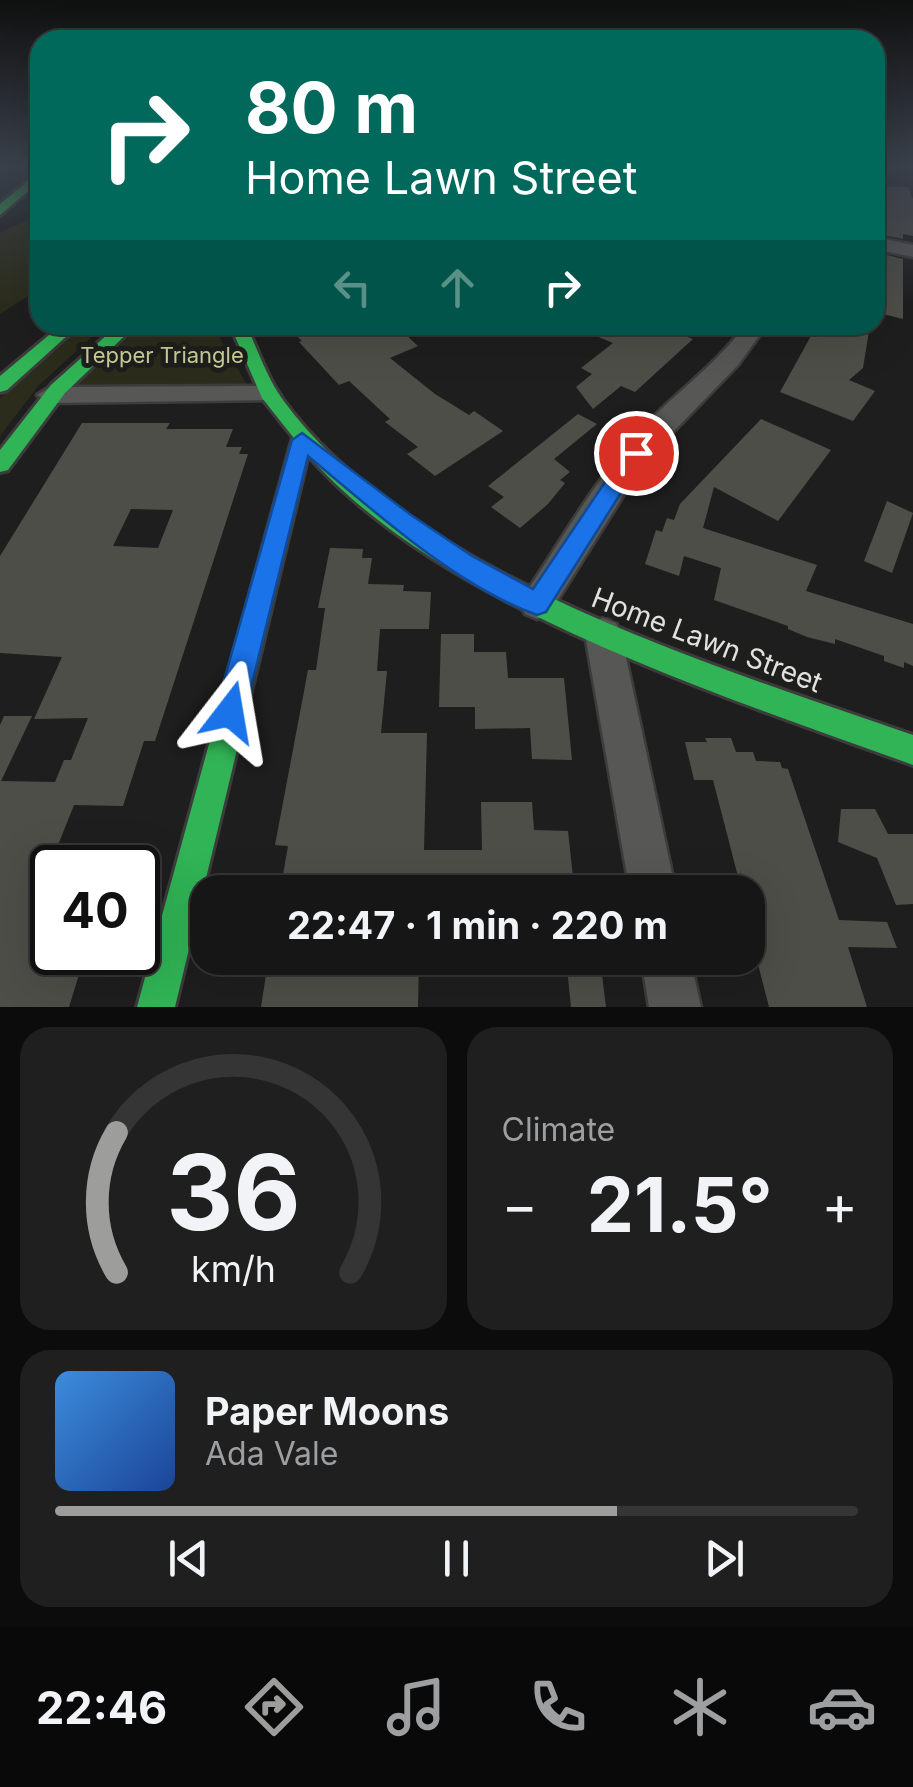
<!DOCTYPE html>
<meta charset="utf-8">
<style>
body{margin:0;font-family:Inter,sans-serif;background:#1f1f1f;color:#f1f3f6;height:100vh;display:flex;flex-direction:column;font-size:38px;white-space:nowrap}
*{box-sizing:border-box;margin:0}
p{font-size:32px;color:#9e9fa1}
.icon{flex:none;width:55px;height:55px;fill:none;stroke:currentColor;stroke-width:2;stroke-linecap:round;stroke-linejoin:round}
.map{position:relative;height:1007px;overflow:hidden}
.drawer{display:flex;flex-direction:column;gap:20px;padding:20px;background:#0c0c0c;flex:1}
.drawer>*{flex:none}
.guide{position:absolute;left:30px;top:30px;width:855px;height:305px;border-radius:30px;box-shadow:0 10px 40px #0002,0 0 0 2px #353535;background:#00695c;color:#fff;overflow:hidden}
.speed{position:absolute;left:30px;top:845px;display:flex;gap:20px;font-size:50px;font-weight:700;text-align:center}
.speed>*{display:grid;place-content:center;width:130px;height:130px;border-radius:50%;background:#161616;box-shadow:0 10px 40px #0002,0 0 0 2px #353535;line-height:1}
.speed .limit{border:5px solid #111;border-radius:15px;background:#fff;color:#111}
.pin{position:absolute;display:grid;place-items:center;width:85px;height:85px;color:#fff;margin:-42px;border:5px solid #fff;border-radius:50%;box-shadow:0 2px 10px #0007}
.me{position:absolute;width:110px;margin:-55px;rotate:14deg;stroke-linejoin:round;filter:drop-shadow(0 0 8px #0008)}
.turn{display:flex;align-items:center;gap:35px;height:210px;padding:0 50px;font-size:45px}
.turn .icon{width:130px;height:130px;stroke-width:2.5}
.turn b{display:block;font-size:70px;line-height:85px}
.lanes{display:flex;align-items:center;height:95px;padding:0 50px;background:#0003;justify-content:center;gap:50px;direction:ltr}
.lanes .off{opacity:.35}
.big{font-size:75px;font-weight:700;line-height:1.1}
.drawer .tile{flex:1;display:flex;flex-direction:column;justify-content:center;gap:15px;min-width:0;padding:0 35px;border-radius:30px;background:#1f1f1f}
.drawer .dial{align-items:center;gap:0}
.dial svg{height:260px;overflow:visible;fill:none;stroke:#353535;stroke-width:7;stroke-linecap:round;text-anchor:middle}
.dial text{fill:#f1f3f6;stroke:none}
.song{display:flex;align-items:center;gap:30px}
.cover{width:120px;height:120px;border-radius:15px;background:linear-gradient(135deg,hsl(210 70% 55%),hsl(220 70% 35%))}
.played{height:10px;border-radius:5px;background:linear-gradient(90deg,#9d9d9c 70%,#353535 70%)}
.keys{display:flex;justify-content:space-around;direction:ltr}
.heat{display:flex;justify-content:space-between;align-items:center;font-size:55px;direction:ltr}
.drawer .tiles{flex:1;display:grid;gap:20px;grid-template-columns:1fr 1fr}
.tile:last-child{grid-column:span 2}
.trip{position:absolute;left:190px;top:875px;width:575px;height:100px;border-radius:30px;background:#161616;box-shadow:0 10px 40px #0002,0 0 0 2px #353535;font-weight:700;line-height:100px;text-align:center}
.menu{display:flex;height:160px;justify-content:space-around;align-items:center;background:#090909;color:#9e9fa1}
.menu .icon{width:70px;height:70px}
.menu .on{color:#9d9d9c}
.menu b{font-size:45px;color:#f1f3f6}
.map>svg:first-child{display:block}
.green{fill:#2b2c1b}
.building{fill:#4e4e49;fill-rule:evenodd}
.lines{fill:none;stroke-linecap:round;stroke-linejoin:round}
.street-casing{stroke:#3b3c3b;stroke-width:5}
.fast-casing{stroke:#3b3c3b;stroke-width:6}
.street{fill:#575756;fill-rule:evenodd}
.fast{fill:#30b455;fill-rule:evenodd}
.route{fill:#1a73e8;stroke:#114b97;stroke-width:2.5}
.labels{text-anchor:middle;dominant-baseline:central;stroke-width:10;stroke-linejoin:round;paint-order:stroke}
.far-park-label{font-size:22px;fill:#cbcf98;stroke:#1e1f1d}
.street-label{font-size:28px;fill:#e1e2e0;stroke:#1e1f1d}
</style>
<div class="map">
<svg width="913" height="1007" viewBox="0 0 913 1007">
<rect width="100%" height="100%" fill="#1e1e1e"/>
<g class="green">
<path d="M 40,214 L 40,288 L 0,314 L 0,233 Z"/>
<path d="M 79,325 L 105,325 L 39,385 L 0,436 L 0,398 Z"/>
<path d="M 142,325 L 217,325 L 221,340 L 247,385 L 76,384 Z"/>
</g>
<g class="building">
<path d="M 875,186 L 908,187 L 913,199 L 913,236 L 903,234 L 903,239 L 883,235 L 883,226 L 875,224 Z"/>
<path d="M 883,254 L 903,259 L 903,319 L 875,312 L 875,286 L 879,287 Z"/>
<path d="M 315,325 L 395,325 L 418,346 L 390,358 L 435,394 L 469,415 L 474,411 L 503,431 L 435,476 L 407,454 L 418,447 L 385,422 L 390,419 L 349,381 L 339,385 L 299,342 L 302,341 L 294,333 Z"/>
<path d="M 570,325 L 667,325 L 690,333 L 687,337 L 693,339 L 635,392 L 621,386 L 593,409 L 576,387 L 592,374 L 581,368 L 613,343 Z"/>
<path d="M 817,325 L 848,325 L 869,331 L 863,368 L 849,380 L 875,391 L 853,421 L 780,392 Z"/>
<path d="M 578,414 L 597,424 L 554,459 L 570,472 L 560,480 L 565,483 L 548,504 L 520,528 L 491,507 L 504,497 L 488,486 Z"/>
<path d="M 761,419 L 831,450 L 778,521 L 714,487 L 703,528 L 817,565 L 806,591 L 913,624 L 913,666 L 904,662 L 904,668 L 884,661 L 884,656 L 835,639 L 835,644 L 807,637 L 788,629 L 788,626 L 714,600 L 721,568 L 684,556 L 679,576 L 645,564 L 656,530 L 662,532 L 667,518 L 674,520 L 680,504 Z"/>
<path d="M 82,423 L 170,423 L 166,429 L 233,429 L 226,447 L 242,447 L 239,454 L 248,454 L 155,741 L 144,741 L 123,806 L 74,805 L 52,860 L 52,952 L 86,952 L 69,1007 L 0,1007 L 0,725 L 4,716 L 32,716 L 1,781 L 55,782 L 64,760 L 71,760 L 88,718 L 34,719 L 62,657 L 0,653 L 0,556 ZM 131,509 L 173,510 L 158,548 L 113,546 Z"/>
<path d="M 887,501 L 913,513 L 892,573 L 864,561 Z"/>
<path d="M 330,548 L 363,549 L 362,558 L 372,558 L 368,584 L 404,585 L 403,591 L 431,592 L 429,629 L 380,629 L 377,671 L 387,671 L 381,733 L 427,733 L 424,850 L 482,850 L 481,802 L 532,802 L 534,830 L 568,831 L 573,877 L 463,876 L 463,892 L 280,892 L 288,846 L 275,845 L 308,670 L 316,670 L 325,608 L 318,608 Z"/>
<path d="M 441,634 L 474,634 L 474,652 L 506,652 L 508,678 L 564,678 L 572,760 L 532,759 L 530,728 L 475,729 L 475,707 L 439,707 Z"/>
<path d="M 705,738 L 731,738 L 736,752 L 753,752 L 756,761 L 780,762 L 782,768 L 788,769 L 839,920 L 887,922 L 897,948 L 848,947 L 867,1007 L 769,1007 L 748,925 L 748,892 L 742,892 L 713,780 L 694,780 L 685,742 L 707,742 Z"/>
<path d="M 841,809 L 875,809 L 888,834 L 913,834 L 913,904 L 896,905 L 877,858 L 838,842 Z"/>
<path d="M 566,958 L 600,958 L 606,1007 L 571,1007 Z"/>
<path d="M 366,960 L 419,960 L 418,1007 L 261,1007 L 267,968 L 365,970 Z"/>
</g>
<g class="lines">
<defs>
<g id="street">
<path d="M 875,237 L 913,245 L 913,257 L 875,249 Z"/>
<path d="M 745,325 L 767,325 L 738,365 L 645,461 L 549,614 L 537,619 L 525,614 L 520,604 L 525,594 C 561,541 593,483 636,435 C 670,396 714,368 745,325 Z"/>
<path d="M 267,386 L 280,394 L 276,400 L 50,403 L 37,395 L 50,387 Z"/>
<path d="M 603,618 L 616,623 L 621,634 L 676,892 L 630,892 L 585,634 L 590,623 Z"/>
<path d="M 641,958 L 690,958 L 701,1007 L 649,1007 Z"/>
</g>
<g id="fast">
<path d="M 40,171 L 40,181 L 0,215 L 0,204 Z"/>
<path d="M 61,325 L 79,325 L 7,390 L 0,392 L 0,376 Z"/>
<path d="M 118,325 L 136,325 L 65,393 L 8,470 L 0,472 L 0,450 L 51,385 Z"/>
<path d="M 230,325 L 246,325 C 258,350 267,378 283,400 C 411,575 715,666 913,735 L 913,765 C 727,697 440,607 308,455 L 175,1007 L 137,1007 L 293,437 L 262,398 Z"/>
</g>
</defs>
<use href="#street" class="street-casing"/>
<use href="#fast" class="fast-casing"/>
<use href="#street" class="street"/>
<use href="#fast" class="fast"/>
</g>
<linearGradient id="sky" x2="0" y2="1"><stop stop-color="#101010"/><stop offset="0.54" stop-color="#3b414c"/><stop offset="1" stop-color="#3b414c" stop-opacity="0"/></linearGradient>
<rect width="913" height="307" fill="url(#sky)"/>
<path class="route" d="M 302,433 L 411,515 L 472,556 L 533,589 L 628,448 L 636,446 L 646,453 L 546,612 L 537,615 C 456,586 374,511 308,456 L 245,712 L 241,723 L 230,727 L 220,723 L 215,712 L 292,440 Z"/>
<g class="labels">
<g class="far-park-label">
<text x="162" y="355">Tepper Triangle</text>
</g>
<g class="street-label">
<text transform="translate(707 640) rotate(21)">Home Lawn Street</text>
</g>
</g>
</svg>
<div class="speed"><div class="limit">40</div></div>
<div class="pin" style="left:636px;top:453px;background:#d93025"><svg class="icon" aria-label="arrive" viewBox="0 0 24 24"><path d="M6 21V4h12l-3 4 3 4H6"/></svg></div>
<svg class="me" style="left:230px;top:712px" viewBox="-20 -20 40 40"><path d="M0-17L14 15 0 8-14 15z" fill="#1a73e8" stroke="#fff" stroke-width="4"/></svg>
<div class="trip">22:47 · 1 min · 220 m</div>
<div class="guide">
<div class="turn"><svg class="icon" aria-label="right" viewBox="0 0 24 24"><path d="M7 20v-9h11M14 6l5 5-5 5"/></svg><div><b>80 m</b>Home Lawn Street</div></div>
<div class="lanes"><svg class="icon off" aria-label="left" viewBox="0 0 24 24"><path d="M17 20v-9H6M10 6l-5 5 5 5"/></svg><svg class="icon off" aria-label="ahead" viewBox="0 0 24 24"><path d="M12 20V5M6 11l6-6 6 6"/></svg><svg class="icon" aria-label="right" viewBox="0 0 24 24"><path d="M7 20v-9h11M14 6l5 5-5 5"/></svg></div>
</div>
</div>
<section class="drawer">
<div class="tiles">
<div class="tile dial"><svg viewBox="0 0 100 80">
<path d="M14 69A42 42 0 1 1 86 69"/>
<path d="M14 69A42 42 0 0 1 14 26" stroke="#9d9d9c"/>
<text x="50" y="56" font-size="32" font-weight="700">36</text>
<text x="50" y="72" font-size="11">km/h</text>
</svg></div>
<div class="tile"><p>Climate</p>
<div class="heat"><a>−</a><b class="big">21.5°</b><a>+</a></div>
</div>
<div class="tile">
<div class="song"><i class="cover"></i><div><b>Paper Moons</b><p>Ada Vale</p></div></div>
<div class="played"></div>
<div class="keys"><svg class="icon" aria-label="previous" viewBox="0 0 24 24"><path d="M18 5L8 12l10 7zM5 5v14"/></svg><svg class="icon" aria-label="pause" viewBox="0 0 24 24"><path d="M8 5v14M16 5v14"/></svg><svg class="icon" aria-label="next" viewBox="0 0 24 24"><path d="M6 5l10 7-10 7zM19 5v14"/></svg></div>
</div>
</div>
</section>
<nav class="menu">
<b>22:46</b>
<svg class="icon on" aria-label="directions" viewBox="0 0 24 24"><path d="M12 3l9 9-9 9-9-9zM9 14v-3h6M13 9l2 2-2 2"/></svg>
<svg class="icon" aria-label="music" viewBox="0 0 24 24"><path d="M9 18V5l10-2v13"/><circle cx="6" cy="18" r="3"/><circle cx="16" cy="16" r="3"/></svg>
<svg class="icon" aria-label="phone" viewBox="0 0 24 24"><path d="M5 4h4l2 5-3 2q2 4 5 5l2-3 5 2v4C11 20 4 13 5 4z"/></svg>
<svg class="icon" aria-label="climate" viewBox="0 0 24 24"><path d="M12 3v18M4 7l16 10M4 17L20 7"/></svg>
<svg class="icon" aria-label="car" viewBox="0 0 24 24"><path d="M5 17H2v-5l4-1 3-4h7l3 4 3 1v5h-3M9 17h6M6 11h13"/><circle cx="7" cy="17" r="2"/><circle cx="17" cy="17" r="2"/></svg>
</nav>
